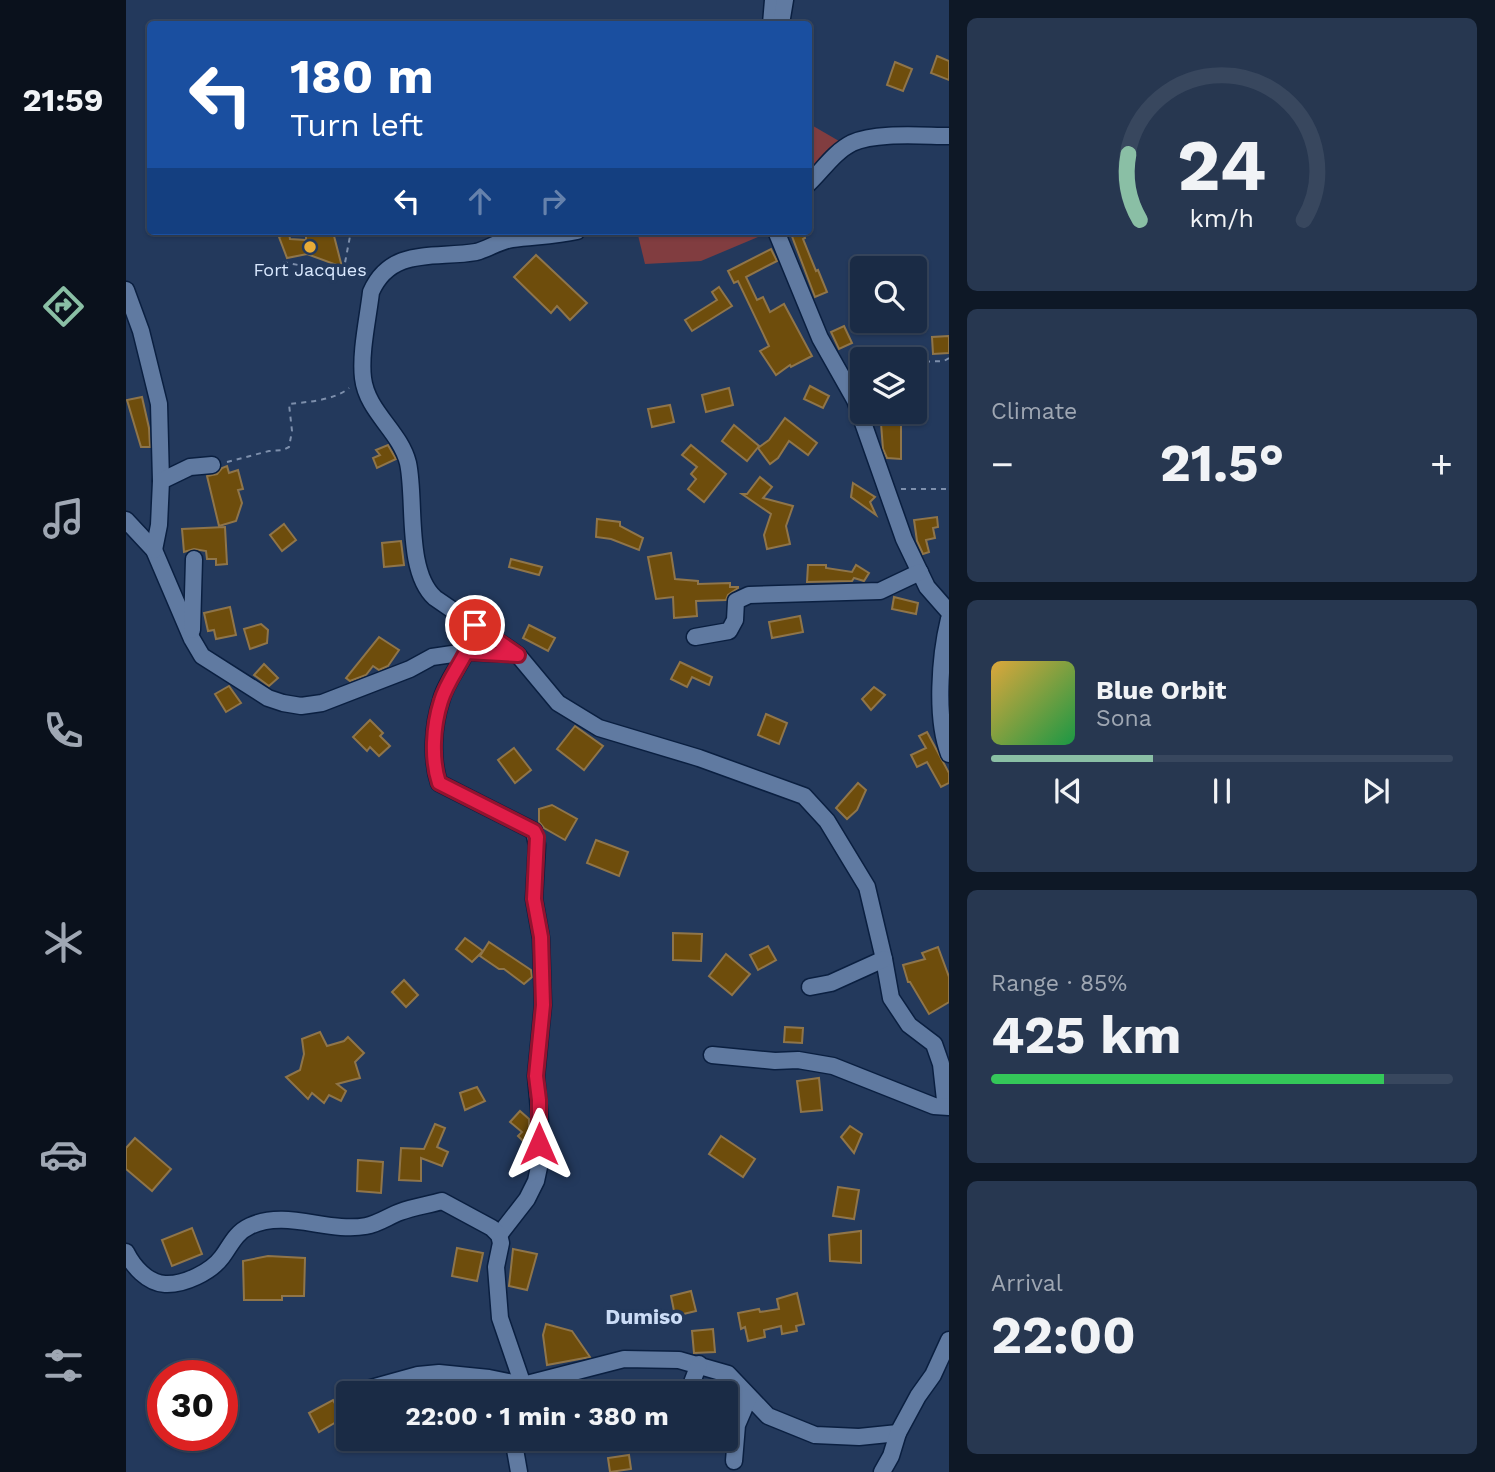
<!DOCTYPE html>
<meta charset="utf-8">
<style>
body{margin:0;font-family:"Work Sans",sans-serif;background:#273750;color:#f1f3f6;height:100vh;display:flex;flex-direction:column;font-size:26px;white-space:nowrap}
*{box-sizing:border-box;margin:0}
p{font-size:23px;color:#9fa7b3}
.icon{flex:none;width:38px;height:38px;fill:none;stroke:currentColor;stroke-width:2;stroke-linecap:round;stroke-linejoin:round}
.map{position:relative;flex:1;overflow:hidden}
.sheet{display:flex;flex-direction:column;gap:18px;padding:18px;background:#0e1826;width:546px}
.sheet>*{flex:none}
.banner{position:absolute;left:21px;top:21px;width:665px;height:214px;border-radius:7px;box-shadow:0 2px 5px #0004,0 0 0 2px #38475e;background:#1a4fa0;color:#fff;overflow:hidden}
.buttons{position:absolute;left:724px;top:256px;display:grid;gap:14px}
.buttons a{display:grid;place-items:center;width:77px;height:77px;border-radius:7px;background:#1a2b45;box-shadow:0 2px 5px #0004,0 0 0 2px #38475e;font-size:35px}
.speed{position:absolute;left:21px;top:1360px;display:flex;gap:14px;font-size:35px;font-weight:700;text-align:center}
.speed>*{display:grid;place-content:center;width:91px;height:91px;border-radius:50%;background:#1a2b45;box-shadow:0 2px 5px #0004,0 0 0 2px #38475e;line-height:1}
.speed .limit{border:10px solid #d22;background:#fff;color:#111}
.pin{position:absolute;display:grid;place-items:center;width:60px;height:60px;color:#fff;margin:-30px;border:4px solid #fff;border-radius:50%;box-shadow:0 2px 7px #0007}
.me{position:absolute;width:77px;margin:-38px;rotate:0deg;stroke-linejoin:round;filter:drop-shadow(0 0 5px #0008)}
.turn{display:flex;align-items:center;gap:24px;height:147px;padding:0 28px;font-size:32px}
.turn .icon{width:91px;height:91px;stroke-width:2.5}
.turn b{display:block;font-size:49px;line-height:60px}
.lanes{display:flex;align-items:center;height:66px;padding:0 28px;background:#0003;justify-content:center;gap:35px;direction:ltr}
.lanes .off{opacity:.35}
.big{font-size:52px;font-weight:700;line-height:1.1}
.sheet .tile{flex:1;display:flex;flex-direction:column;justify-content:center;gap:10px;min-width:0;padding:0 24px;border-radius:10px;background:#273750}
.sheet .dial{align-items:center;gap:0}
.dial svg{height:182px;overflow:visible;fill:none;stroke:#38475e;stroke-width:7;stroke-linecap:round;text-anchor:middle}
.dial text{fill:#f1f3f6;stroke:none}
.song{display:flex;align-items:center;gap:21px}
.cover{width:84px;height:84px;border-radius:10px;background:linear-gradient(135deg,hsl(40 70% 55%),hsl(140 70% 35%))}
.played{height:7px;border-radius:4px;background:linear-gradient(90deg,#8abfa5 35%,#38475e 35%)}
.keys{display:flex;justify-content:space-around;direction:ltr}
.heat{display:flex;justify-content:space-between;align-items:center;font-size:38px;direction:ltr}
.charge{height:10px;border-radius:5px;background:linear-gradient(90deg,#34c759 85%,#38475e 0)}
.trip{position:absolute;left:210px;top:1381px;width:402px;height:70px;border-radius:7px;background:#1a2b45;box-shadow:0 2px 5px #0004,0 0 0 2px #38475e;font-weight:700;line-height:70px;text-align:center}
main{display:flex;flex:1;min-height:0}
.tab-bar{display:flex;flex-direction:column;width:126px;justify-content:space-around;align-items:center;background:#0a111c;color:#9fa7b3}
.tab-bar .icon{width:49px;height:49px}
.tab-bar .selected{color:#8abfa5}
.tab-bar b{font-size:32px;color:#f1f3f6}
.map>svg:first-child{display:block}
.green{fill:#813d40}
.building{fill:#6e4d0c;stroke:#8f754a;stroke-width:2}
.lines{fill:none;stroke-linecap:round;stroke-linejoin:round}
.minor-casing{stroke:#0a1f40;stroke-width:19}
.path{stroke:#7d8fac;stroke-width:2;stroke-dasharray:5 5;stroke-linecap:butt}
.minor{stroke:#607aa1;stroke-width:16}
.route-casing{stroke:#92132f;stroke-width:18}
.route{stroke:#e11d48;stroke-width:12}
.poi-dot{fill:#e8ab37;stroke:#23395c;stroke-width:2.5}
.labels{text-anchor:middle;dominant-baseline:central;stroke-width:7;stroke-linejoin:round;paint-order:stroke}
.poi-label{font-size:18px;fill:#d9e8fe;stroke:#23395c}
.quarter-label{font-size:21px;font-weight:bold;fill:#cbdcf6;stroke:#23395c}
</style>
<main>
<nav class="tab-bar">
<b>21:59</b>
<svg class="icon selected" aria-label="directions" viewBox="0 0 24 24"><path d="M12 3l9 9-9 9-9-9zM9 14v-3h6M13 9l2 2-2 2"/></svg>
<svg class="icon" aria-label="music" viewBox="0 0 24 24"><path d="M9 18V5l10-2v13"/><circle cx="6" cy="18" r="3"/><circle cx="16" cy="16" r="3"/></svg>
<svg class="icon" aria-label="phone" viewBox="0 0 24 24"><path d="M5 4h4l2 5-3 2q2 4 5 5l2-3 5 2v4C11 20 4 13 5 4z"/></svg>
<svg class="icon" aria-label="climate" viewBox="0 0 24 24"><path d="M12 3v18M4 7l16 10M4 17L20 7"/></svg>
<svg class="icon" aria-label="car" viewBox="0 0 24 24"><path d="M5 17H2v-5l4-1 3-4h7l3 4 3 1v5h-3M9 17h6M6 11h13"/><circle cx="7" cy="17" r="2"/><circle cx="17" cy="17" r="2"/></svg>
<svg class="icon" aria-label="filters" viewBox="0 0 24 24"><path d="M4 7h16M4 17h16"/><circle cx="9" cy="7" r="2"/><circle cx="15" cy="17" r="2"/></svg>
</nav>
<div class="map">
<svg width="823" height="1472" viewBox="0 0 823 1472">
<rect width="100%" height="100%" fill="#23395c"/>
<g class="green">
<path d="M 682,123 L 713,141 L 682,177 Z"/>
<path d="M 511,231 L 631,231 L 632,237 L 575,261 L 519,264 Z"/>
</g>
<g class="building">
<path d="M 811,56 L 823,61 L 823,80 L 805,73 Z"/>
<path d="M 769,62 L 786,69 L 777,91 L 761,85 Z"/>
<path d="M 180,231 L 199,231 L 199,233 L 208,236 L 216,267 L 181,254 L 161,258 L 153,237 L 163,233 L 164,239 L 180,240 Z"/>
<path d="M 664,231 L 677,231 L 679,238 L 677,239 L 690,271 L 692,270 L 701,292 L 689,297 Z"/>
<path d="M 645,249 L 651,261 L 620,277 L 631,300 L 637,297 L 644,312 L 658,304 L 686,356 L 665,367 L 664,365 L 650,375 L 634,351 L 643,346 L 612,281 L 608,283 L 602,271 Z"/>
<path d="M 410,255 L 461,303 L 444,320 L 431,306 L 425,313 L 388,277 Z"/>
<path d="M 593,287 L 606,306 L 566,331 L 559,320 L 591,300 L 586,292 Z"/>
<path d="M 718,326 L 726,343 L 713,349 L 705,332 Z"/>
<path d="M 823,336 L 823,353 L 807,354 L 806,337 Z"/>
<path d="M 684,386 L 703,396 L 697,408 L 678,399 Z"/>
<path d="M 603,388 L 607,405 L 580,412 L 576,395 Z"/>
<path d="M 16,397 L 23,428 L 24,447 L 15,447 L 1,400 Z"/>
<path d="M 544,405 L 548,422 L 526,427 L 522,409 Z"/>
<path d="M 754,411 L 775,411 L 775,459 L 761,458 L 757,449 Z"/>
<path d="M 659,418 L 691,443 L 682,455 L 663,441 L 652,458 L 644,464 L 632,448 L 643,440 Z"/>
<path d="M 608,425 L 633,446 L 621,461 L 596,441 Z"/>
<path d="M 262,445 L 270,459 L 251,468 L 247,458 L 254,455 L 250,450 Z"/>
<path d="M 565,445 L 600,474 L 578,502 L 562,489 L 570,479 L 565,474 L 571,467 L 556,455 Z"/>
<path d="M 101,466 L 103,473 L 112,470 L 117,489 L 112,490 L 116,503 L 110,521 L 93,526 L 81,476 L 91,474 L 96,468 Z"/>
<path d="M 634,477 L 646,487 L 637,498 L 667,506 L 660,526 L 664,544 L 641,549 L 638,535 L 645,514 L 616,494 L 621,494 Z"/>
<path d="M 727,483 L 749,497 L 744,502 L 750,515 L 725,497 Z"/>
<path d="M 811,517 L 812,527 L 807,528 L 809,538 L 800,540 L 803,552 L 797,554 L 791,541 L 788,520 Z"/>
<path d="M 471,519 L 494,522 L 494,526 L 517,538 L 513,550 L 485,539 L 470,537 Z"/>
<path d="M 158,524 L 170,540 L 156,551 L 144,535 Z"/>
<path d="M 99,527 L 101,564 L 90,565 L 90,559 L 81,559 L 80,551 L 68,549 L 58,552 L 56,529 Z"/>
<path d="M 275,541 L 278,565 L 258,567 L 256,543 Z"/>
<path d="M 545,553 L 549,579 L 572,581 L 572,584 L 604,583 L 604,587 L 612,587 L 612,588 L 602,595 L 600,600 L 570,601 L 571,616 L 548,618 L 547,597 L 530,599 L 522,557 Z"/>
<path d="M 385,559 L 416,567 L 413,575 L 383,567 Z"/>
<path d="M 682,565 L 700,565 L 700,568 L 726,572 L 730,565 L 743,573 L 738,581 L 728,578 L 726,581 L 681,582 Z"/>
<path d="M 768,597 L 792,603 L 790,614 L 766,609 Z"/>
<path d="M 104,607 L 110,635 L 90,639 L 88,630 L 82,631 L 78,613 Z"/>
<path d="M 674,616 L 677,632 L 646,638 L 643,622 Z"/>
<path d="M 135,624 L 142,630 L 141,643 L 124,649 L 118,629 Z"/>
<path d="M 403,625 L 429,638 L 422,651 L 397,638 Z"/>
<path d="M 253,637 L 273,650 L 262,666 L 253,670 L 247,666 L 240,675 L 224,681 L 220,678 Z"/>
<path d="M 554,662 L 586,677 L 583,685 L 566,677 L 561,687 L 545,679 Z"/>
<path d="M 138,664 L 152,678 L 143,686 L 128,675 Z"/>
<path d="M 103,686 L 115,703 L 100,712 L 89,694 Z"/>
<path d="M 748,687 L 759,695 L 745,710 L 736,699 Z"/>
<path d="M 640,714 L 661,723 L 653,744 L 632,735 Z"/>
<path d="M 244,720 L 257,733 L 254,736 L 264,746 L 253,756 L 244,747 L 241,751 L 227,737 Z"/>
<path d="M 449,726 L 477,746 L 458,770 L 431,749 Z"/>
<path d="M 801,732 L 823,773 L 823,783 L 815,787 L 801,762 L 791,767 L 785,755 L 800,748 L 793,736 Z"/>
<path d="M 388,748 L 405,770 L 389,783 L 372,760 Z"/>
<path d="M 732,783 L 740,790 L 731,810 L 721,819 L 710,808 Z"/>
<path d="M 426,805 L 451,819 L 439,840 L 418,828 L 413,822 L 413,809 Z"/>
<path d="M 470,840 L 502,852 L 493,876 L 461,863 Z"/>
<path d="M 547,933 L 576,934 L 575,961 L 547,960 Z"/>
<path d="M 339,938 L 357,951 L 346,962 L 330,949 Z"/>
<path d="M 363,942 L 405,970 L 406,977 L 398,984 L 378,969 L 373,969 L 354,956 Z"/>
<path d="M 642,946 L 650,960 L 632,970 L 624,955 Z"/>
<path d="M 812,947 L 823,977 L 823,1002 L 803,1014 L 784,982 L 782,982 L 777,965 L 799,959 L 796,953 Z"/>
<path d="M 600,954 L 624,974 L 606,995 L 583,976 Z"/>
<path d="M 278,980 L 292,995 L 280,1007 L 266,992 Z"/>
<path d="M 659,1027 L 677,1028 L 676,1043 L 658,1042 Z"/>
<path d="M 194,1032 L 201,1046 L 218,1041 L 222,1037 L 238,1053 L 229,1062 L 234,1078 L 211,1084 L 220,1091 L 215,1101 L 203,1095 L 198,1103 L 186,1093 L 182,1099 L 160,1077 L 174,1070 L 178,1054 L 176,1039 Z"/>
<path d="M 693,1078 L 696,1110 L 675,1112 L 671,1081 Z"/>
<path d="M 351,1087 L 359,1101 L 339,1110 L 334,1093 Z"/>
<path d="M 394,1111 L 403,1119 L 403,1147 L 392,1136 L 396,1132 L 384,1122 Z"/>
<path d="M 309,1124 L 319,1128 L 311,1147 L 322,1152 L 316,1166 L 295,1158 L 295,1181 L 273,1180 L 275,1148 L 298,1149 Z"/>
<path d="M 724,1126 L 736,1134 L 728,1153 L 715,1137 Z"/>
<path d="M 595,1136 L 629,1159 L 617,1177 L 583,1154 Z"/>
<path d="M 9,1138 L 45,1169 L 26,1191 L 0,1169 L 0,1148 Z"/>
<path d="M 232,1160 L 257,1162 L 255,1193 L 231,1191 Z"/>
<path d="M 712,1187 L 733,1190 L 728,1219 L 707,1216 Z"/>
<path d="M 66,1228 L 76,1254 L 46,1266 L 36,1240 Z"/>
<path d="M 735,1231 L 735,1263 L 704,1261 L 703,1235 Z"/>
<path d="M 331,1248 L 357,1253 L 351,1281 L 326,1276 Z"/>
<path d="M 387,1249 L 411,1254 L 401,1290 L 383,1286 Z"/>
<path d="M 142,1256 L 179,1258 L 178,1296 L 156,1296 L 156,1300 L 118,1300 L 117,1261 Z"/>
<path d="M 565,1291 L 570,1311 L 549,1316 L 545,1296 Z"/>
<path d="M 671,1293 L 678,1324 L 670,1326 L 671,1331 L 656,1334 L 655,1326 L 638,1330 L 639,1337 L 622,1341 L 619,1327 L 615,1329 L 612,1313 L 633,1309 L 634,1312 L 653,1309 L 651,1299 Z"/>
<path d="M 420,1324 L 446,1331 L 464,1357 L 421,1365 L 417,1335 Z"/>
<path d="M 587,1329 L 589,1352 L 568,1353 L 566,1331 Z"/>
<path d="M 207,1400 L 217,1418 L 193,1432 L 183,1413 Z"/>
<path d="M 503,1455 L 505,1469 L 484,1472 L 482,1458 Z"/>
</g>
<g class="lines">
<defs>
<g id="minor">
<path d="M 645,24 L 647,0"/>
<path d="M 655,24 L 659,0"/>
<path d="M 682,184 C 696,171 708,152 726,143 C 750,132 796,136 823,136"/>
<path d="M 451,231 C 429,236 408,236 386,239 C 373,241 362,249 350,252 C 310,259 265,246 245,292 C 242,318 234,353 237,378 C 241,412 274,431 282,463 C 290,500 279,571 309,598 L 392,655 L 432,703 L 473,728 L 573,758 L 678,796 L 701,821 L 741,887 L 758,959 L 765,998 L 783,1025 L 808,1044 L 815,1064 L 819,1100 L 823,1106"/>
<path d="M 650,231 L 694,338 L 729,400 L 778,539 L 801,587 L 823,612"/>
<path d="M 0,290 L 15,331 L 33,404 L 35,481"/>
<path d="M 0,520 L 28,550 L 66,639 L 76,656 L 142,698 L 157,703 L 175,706 L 196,703 L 284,669 L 306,657 L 340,652 L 390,654"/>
<path d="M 28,550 L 33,525 L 35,481 L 64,467 L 86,465"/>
<path d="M 823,619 C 814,656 809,718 823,754"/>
<path d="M 66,630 L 68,559"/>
<path d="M 569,637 L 603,631 L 609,620 L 610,601 L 623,595 L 754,591 L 794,572"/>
<path d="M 340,652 C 332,668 319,684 315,701 C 307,725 305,759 313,783 L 408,831 L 411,845 L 408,899 L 415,938 L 417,1005 L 410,1076 L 414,1121 L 413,1167 L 410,1181 L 401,1199 L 373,1235"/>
<path d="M 684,987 L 705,983 L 758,959"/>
<path d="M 586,1055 L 649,1061 L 672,1060 L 707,1066 L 808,1106 L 823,1107"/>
<path d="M 0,1252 C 7,1266 21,1283 39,1284 C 58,1285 85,1272 96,1257 C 105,1245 109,1233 124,1226 C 160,1209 202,1233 240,1226 C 252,1224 263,1216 274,1212 C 287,1207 302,1205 316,1201 L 366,1228 L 373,1235 L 375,1243 L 370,1267 L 374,1318 L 397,1385 L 394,1393"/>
<path d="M 238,1390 L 292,1375 L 313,1373 L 363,1378 L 397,1385 L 498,1359 L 553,1360 L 602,1374 L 642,1416 L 689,1435 L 733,1437 L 772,1433"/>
<path d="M 562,1393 L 573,1364"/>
<path d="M 387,1438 L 393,1472"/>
<path d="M 608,1461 L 611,1425 L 623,1397"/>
<path d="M 756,1472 L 765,1456 L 772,1433 L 792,1396 L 807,1375 L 823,1340"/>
</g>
</defs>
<use href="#minor" class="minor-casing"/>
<g class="path">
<path d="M 157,262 L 213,273 L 218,268 L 225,231"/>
<path d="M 724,360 L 737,361"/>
<path d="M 789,362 L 818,361 L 823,358"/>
<path d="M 101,462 L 143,451 L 157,450 L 163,447 L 166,431 L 163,404 C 182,402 209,400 223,388"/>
<path d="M 775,489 L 823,489"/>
</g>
<use href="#minor" class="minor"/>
</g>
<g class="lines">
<defs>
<path id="route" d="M 349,625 L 392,655 L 340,652 C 332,668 320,684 315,701 C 307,726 305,759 313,783 L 408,831 L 411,837 L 408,899 L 415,937 L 417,1005 L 410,1076 L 413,1100 L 413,1144"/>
</defs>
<use href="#route" class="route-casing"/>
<use href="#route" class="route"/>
</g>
<circle class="poi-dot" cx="184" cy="247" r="7"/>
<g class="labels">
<g class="poi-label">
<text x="184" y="269">Fort Jacques</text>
</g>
<g class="quarter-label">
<text x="518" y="1316">Dumiso</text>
</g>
</g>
</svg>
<div class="buttons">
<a><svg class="icon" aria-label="search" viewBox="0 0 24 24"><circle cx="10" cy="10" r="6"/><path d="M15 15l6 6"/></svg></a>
<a><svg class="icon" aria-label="layers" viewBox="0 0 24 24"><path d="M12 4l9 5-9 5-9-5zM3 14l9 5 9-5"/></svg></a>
</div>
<div class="speed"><div class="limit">30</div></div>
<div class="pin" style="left:349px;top:625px;background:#d93025"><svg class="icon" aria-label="arrive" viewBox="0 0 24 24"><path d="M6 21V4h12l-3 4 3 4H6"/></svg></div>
<svg class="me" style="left:413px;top:1144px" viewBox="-20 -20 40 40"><path d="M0-17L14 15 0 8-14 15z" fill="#e11d48" stroke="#fff" stroke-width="4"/></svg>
<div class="trip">22:00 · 1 min · 380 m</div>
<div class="banner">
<div class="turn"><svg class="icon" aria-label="left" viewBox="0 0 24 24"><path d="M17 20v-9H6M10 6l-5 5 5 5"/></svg><div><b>180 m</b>Turn left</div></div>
<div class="lanes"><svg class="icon" aria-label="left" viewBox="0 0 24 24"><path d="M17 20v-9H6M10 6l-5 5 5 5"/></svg><svg class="icon off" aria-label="ahead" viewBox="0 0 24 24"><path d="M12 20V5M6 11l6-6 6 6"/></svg><svg class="icon off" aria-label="right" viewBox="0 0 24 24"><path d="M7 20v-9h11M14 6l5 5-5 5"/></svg></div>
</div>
</div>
<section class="sheet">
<div class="tile dial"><svg viewBox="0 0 100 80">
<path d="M14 69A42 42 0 1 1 86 69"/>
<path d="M14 69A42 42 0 0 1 9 40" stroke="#8abfa5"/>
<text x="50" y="56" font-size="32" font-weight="700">24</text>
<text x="50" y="72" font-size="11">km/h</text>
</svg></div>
<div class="tile"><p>Climate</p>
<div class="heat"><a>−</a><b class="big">21.5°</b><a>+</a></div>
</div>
<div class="tile">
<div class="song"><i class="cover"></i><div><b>Blue Orbit</b><p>Sona</p></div></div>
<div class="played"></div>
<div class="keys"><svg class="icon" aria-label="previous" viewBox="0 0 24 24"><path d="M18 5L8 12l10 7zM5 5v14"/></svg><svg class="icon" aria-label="pause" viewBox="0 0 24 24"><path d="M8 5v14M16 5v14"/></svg><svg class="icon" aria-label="next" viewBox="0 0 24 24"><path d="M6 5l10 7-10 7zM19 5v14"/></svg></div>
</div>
<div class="tile"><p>Range · 85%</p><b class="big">425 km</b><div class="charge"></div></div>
<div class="tile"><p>Arrival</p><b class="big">22:00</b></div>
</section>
</main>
